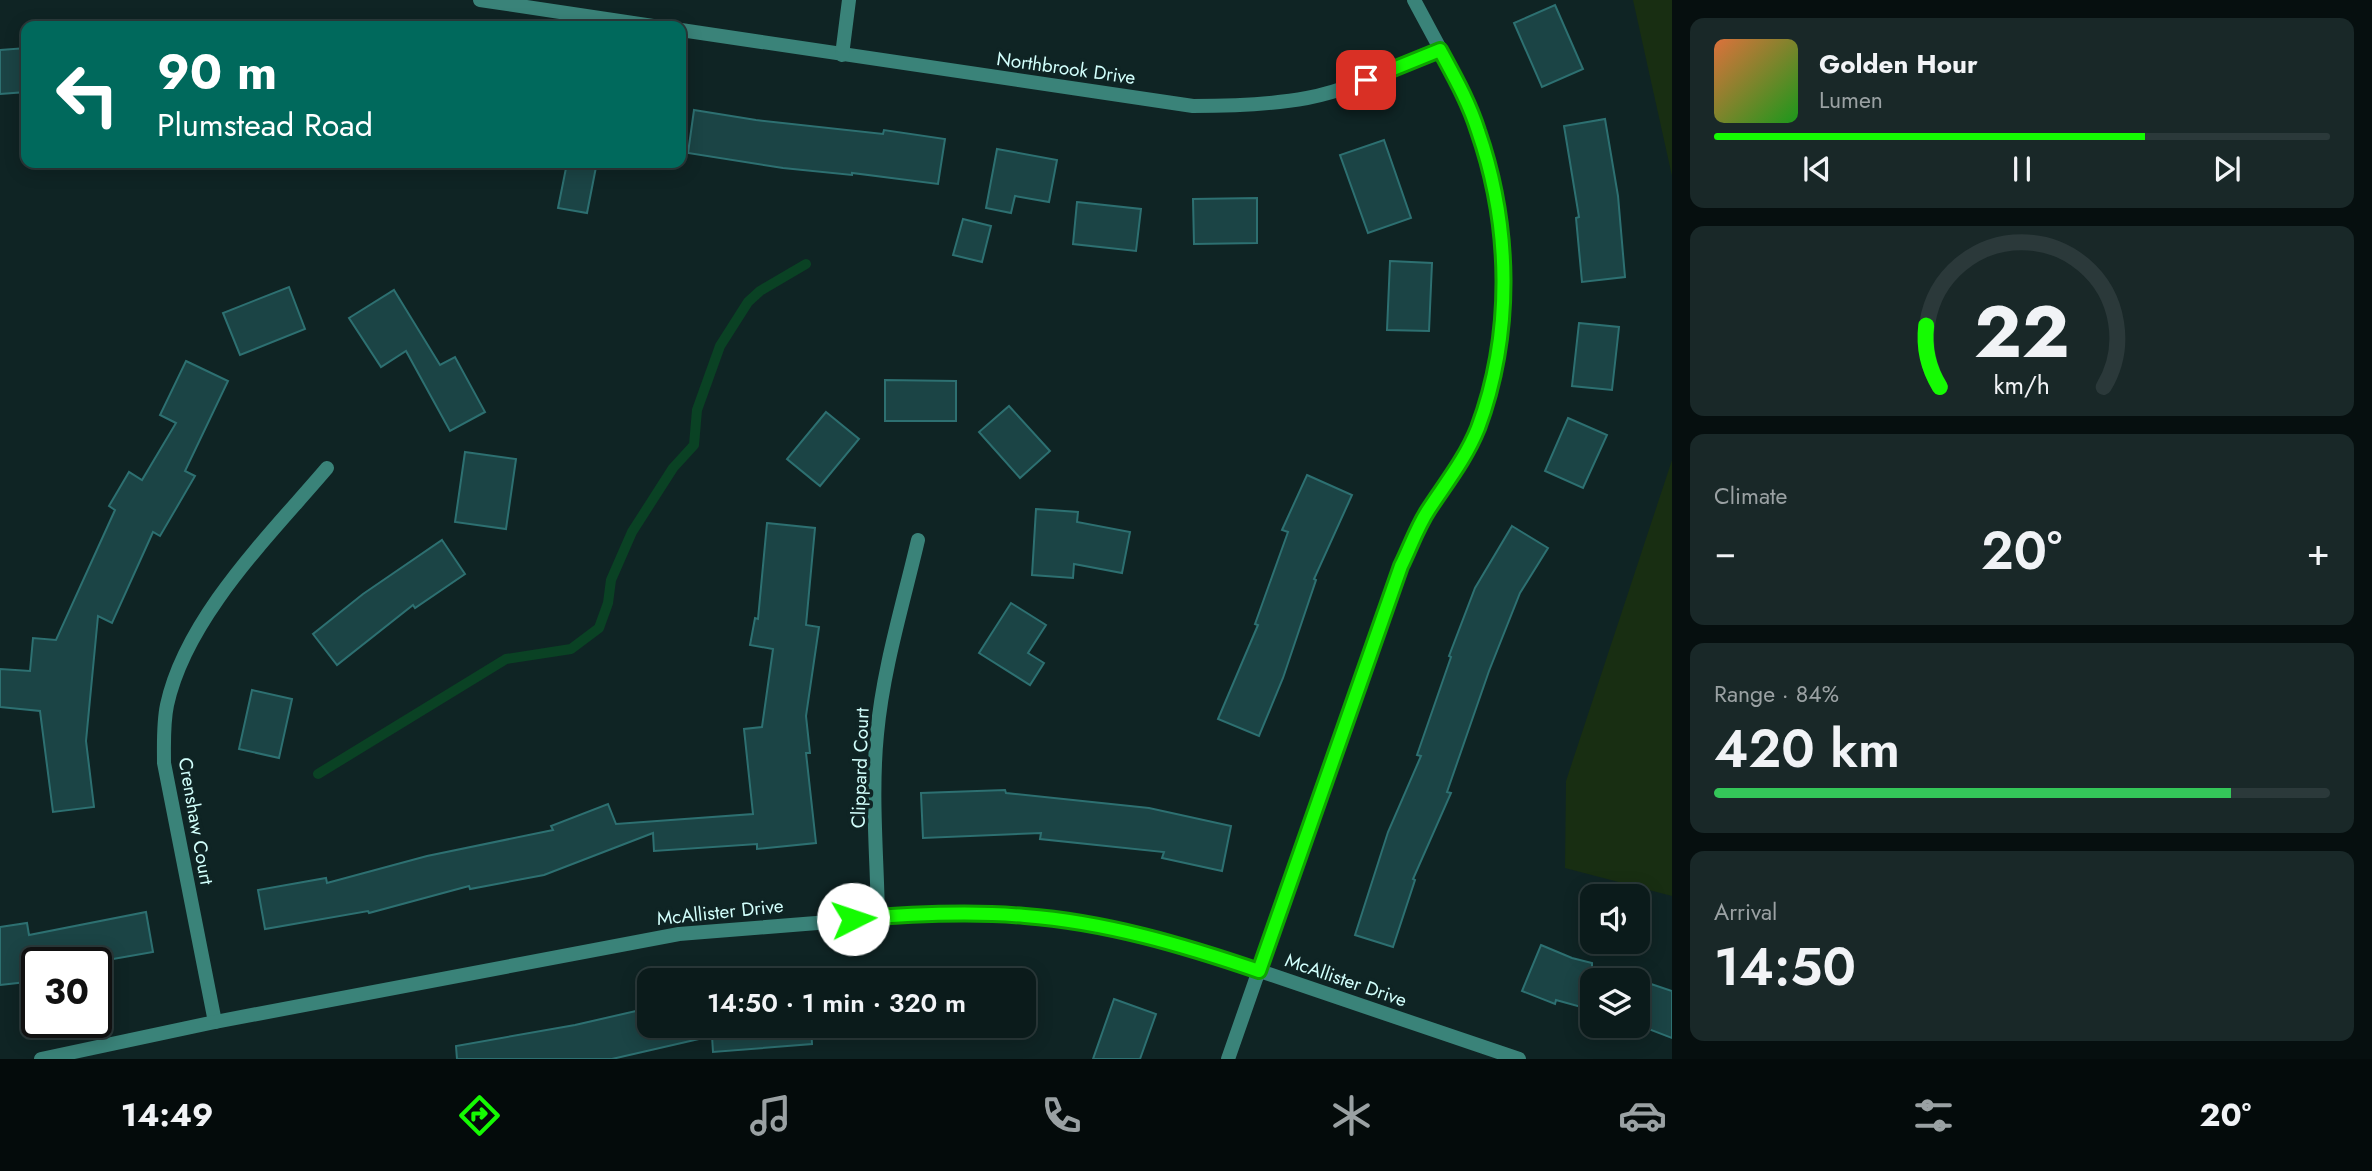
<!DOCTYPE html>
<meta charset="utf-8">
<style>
body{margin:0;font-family:Jost,sans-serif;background:#192828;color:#f1f3f6;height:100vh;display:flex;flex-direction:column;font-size:26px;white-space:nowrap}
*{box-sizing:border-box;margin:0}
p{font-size:23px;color:#9aa1a3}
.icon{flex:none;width:38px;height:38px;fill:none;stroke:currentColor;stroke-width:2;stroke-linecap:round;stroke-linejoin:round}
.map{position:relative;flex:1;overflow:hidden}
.details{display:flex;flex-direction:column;gap:18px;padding:18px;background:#060f0f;width:700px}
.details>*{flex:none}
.top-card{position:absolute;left:21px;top:21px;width:665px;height:147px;border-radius:14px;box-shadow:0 4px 18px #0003,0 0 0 2px #2b393a;background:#00695c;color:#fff;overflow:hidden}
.fabs{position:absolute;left:1580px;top:884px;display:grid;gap:14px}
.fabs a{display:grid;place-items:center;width:70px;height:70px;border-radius:14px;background:#0b1b1b;box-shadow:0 4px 18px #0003,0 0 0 2px #2b393a;font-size:35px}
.speed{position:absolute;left:21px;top:947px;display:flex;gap:14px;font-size:35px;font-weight:700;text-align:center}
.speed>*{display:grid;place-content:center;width:91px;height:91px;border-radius:50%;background:#0b1b1b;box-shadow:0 4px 18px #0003,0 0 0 2px #2b393a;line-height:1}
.speed .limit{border:4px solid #111;border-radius:10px;background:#fff;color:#111}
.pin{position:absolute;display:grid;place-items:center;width:60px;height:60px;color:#fff;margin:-30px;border-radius:14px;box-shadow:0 4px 10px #0006}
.me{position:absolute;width:77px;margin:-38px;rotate:86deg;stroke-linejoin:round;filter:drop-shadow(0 0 5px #0008)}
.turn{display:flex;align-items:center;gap:24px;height:147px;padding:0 21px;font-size:32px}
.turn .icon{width:91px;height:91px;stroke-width:2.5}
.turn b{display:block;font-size:49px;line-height:60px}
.big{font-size:52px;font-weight:600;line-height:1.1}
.details .tile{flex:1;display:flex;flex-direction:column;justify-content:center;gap:10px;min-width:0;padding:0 24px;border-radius:14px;background:#192828}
.details .dial{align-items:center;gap:0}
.dial svg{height:182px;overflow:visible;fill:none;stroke:#2b393a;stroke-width:7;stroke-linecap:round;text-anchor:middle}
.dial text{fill:#f1f3f6;stroke:none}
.song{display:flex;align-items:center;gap:21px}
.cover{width:84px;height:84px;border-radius:10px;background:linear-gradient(135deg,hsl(20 70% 55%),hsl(120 70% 35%))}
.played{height:7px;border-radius:4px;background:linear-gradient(90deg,#15fb02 70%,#2b393a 70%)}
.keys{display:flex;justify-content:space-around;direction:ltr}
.heat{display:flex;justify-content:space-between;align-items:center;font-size:38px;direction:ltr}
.charge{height:10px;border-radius:5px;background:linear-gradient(90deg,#34c759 84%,#2b393a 0)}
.trip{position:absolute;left:637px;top:968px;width:399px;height:70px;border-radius:14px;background:#0b1b1b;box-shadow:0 4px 18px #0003,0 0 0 2px #2b393a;font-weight:600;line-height:70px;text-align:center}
.menu{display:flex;height:112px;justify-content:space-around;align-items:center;background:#040b0b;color:#9aa1a3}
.menu .icon{width:49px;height:49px}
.menu .current{color:#15fb02}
.menu b{font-size:32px;color:#f1f3f6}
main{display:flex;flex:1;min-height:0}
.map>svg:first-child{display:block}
.green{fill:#182e12}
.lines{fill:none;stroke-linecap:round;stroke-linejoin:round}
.stream{stroke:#0a4224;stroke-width:10}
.building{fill:#1b4445;stroke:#2d7071;stroke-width:2}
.minor{stroke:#3a8379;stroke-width:14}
.route-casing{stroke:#0ea301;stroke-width:18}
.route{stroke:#15fb02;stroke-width:12}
.labels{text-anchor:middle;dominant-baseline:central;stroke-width:7;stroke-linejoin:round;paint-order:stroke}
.street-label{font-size:19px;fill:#d2fffc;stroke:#0f2424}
</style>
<main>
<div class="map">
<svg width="1672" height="1059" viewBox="0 0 1672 1059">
<rect width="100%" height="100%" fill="#0f2424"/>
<g class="green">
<path d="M 1633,0 L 1672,0 L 1672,176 Z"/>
<path d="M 1672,460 L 1672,896 L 1565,868 L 1566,781 Z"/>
</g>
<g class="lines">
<path class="stream" d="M 318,774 L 506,659 L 571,649 L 599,628 L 608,603 L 611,580 L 632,532 L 673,468 L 694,445 L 697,410 L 720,346 L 748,302 L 760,291 L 806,264"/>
</g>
<g class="building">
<path d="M 1555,5 L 1583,69 L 1542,87 L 1514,23 Z"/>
<path d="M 26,48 L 26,92 L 0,94 L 0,50 Z"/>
<path d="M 694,110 L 756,120 L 883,134 L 884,130 L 945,139 L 938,184 L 852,173 L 852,175 L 783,168 L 688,153 Z"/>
<path d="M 1605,119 L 1618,196 L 1625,277 L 1582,282 L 1576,218 L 1579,217 L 1564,126 Z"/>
<path d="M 1384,140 L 1411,218 L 1368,233 L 1340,155 Z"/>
<path d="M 997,149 L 1057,160 L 1049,202 L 1015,196 L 1011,213 L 986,208 Z"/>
<path d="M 567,163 L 596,167 L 587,213 L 558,208 Z"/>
<path d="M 1257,198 L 1257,243 L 1194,244 L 1193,199 Z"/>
<path d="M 1077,202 L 1141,209 L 1136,251 L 1073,244 Z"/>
<path d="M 963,219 L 991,226 L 982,262 L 953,255 Z"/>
<path d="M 1390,261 L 1432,263 L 1429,331 L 1387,330 Z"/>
<path d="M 289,287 L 305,329 L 240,355 L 223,313 Z"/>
<path d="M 394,290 L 440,365 L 455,357 L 485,412 L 450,431 L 406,351 L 381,367 L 349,318 Z"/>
<path d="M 1579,323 L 1619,327 L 1612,390 L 1572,386 Z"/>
<path d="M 186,361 L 228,381 L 185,471 L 195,476 L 160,536 L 153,532 L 112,623 L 98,616 L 86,741 L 94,807 L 53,812 L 40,711 L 0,707 L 0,669 L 30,671 L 33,638 L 56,640 L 115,510 L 109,506 L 129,472 L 142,480 L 176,423 L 160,415 Z"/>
<path d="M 885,380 L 956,381 L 956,421 L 885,421 Z"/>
<path d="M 1009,406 L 1050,451 L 1020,478 L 979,432 Z"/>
<path d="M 826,412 L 859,439 L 820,486 L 787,459 Z"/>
<path d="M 1568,418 L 1607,435 L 1583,488 L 1545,471 Z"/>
<path d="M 465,452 L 516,459 L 506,529 L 455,522 Z"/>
<path d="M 1307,475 L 1352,495 L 1314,579 L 1316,580 L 1283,678 L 1259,736 L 1218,719 L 1258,625 L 1255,624 L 1288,532 L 1282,530 Z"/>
<path d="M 1036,509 L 1078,512 L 1077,522 L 1130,532 L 1122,573 L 1074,564 L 1073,578 L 1032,575 Z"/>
<path d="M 767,523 L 815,528 L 806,625 L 819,627 L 806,716 L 810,753 L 806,753 L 816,843 L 757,849 L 757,844 L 654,851 L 653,833 L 544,875 L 470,889 L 469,886 L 369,913 L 368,911 L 265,929 L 258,890 L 326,878 L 327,883 L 427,856 L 553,830 L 551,826 L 608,804 L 616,824 L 753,814 L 744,729 L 762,727 L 773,649 L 750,645 L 755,618 L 758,619 Z"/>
<path d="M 1512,526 L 1548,548 L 1520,593 L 1489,671 L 1447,792 L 1451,793 L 1413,879 L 1415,880 L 1393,947 L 1355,935 L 1388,832 L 1421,756 L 1417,755 L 1451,657 L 1449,656 L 1475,588 Z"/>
<path d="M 442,540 L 465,574 L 415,608 L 413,605 L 337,665 L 313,634 L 363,594 Z"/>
<path d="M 1011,603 L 1046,625 L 1028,653 L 1044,663 L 1030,685 L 979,653 Z"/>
<path d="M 252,690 L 292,699 L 279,758 L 239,749 Z"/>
<path d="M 1005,790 L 1006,793 L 1149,808 L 1231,826 L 1222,871 L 1162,858 L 1164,852 L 1040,839 L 1041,833 L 923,838 L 921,793 Z"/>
<path d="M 146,912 L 153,952 L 96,962 L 33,962 L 35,981 L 0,985 L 0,927 L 27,923 L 29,935 Z"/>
<path d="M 1541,945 L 1572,958 L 1592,963 L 1592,1010 L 1556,1000 L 1555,1004 L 1522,991 Z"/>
<path d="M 1651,984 L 1672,991 L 1672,1038 L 1638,1025 Z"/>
<path d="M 1114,999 L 1156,1014 L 1140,1059 L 1093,1059 Z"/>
<path d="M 649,1008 L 649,1026 L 811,1026 L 812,1044 L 713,1052 L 712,1036 L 612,1059 L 457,1059 L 456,1046 L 575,1025 Z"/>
</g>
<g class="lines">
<g class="minor">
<path d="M 480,0 L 653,26"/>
<path d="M 681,30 L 1193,106 C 1232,106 1269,105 1307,98 C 1353,89 1397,67 1440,50"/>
<path d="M 842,55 L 849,0"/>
<path d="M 878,917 C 877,856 871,794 877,734 C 883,669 903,604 918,540"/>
<path d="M 215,1022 L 164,763 C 164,744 163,724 167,705 C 186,617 270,535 327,468"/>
<path d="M 41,1059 L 215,1022 L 679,934 L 942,913 L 1025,916 L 1107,927 L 1198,950 L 1519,1059"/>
<path d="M 1228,1059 L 1400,567 C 1409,549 1417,531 1426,514 C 1442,484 1466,460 1478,427 C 1515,326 1512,203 1468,104 C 1452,69 1432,34 1414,0"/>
</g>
</g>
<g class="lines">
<defs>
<path id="route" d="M 853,919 C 910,914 968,911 1025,916 C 1105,922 1183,945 1259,971 L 1401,566 C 1410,548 1417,527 1429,509 C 1446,483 1466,458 1478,428 C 1513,334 1511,226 1478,131 C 1469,102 1454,76 1440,50 L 1366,80"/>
</defs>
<use href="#route" class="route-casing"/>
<use href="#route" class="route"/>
</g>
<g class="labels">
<g class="street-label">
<text transform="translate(1066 68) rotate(8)">Northbrook Drive</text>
<text transform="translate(860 768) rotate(-88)">Clippard Court</text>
<text transform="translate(196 821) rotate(80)">Crenshaw Court</text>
<text transform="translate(720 912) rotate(-6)">McAllister Drive</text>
<text transform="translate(1346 980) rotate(19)">McAllister Drive</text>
</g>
</g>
</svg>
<div class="fabs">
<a><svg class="icon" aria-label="sound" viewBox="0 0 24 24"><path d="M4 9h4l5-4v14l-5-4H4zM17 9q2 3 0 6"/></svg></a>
<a><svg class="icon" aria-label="layers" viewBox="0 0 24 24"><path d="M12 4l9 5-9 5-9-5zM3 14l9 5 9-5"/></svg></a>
</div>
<div class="speed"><div class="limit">30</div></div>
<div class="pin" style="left:1366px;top:80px;background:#d93025"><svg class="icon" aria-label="arrive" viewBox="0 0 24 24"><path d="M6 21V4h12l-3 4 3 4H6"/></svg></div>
<svg class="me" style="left:853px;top:919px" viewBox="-20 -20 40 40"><circle r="19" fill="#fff"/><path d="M0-13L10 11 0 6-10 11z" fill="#15fb02"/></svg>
<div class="trip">14:50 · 1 min · 320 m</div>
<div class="top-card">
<div class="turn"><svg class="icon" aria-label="left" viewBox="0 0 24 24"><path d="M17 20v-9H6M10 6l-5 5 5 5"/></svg><div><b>90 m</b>Plumstead Road</div></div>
</div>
</div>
<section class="details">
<div class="tile">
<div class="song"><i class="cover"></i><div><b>Golden Hour</b><p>Lumen</p></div></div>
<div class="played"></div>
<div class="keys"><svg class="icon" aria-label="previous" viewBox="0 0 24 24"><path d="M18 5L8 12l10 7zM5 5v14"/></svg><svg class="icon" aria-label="pause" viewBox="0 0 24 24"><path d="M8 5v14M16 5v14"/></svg><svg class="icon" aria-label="next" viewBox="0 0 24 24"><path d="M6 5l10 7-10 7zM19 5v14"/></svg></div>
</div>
<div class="tile dial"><svg viewBox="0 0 100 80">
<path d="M14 69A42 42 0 1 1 86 69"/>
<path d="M14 69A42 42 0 0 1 8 42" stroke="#15fb02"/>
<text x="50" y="56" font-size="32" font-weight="700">22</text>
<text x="50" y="72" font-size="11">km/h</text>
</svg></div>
<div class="tile"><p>Climate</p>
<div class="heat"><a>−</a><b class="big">20°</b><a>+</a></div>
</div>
<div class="tile"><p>Range · 84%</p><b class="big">420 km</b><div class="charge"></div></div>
<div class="tile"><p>Arrival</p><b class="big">14:50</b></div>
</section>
</main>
<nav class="menu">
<b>14:49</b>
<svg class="icon current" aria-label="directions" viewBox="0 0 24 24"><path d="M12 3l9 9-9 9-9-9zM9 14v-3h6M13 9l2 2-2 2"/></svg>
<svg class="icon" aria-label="music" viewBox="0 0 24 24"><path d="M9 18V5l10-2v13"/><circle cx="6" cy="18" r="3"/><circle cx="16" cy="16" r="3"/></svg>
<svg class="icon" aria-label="phone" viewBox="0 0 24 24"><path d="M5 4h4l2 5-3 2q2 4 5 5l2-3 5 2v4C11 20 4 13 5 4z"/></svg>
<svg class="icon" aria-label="climate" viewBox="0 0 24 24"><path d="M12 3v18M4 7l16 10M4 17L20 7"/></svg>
<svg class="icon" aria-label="car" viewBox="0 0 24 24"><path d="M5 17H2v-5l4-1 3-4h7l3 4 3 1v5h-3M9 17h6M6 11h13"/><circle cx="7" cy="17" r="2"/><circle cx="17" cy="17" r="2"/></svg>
<svg class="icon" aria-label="filters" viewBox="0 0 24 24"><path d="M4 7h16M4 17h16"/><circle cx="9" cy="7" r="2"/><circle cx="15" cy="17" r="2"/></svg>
<b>20°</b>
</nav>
